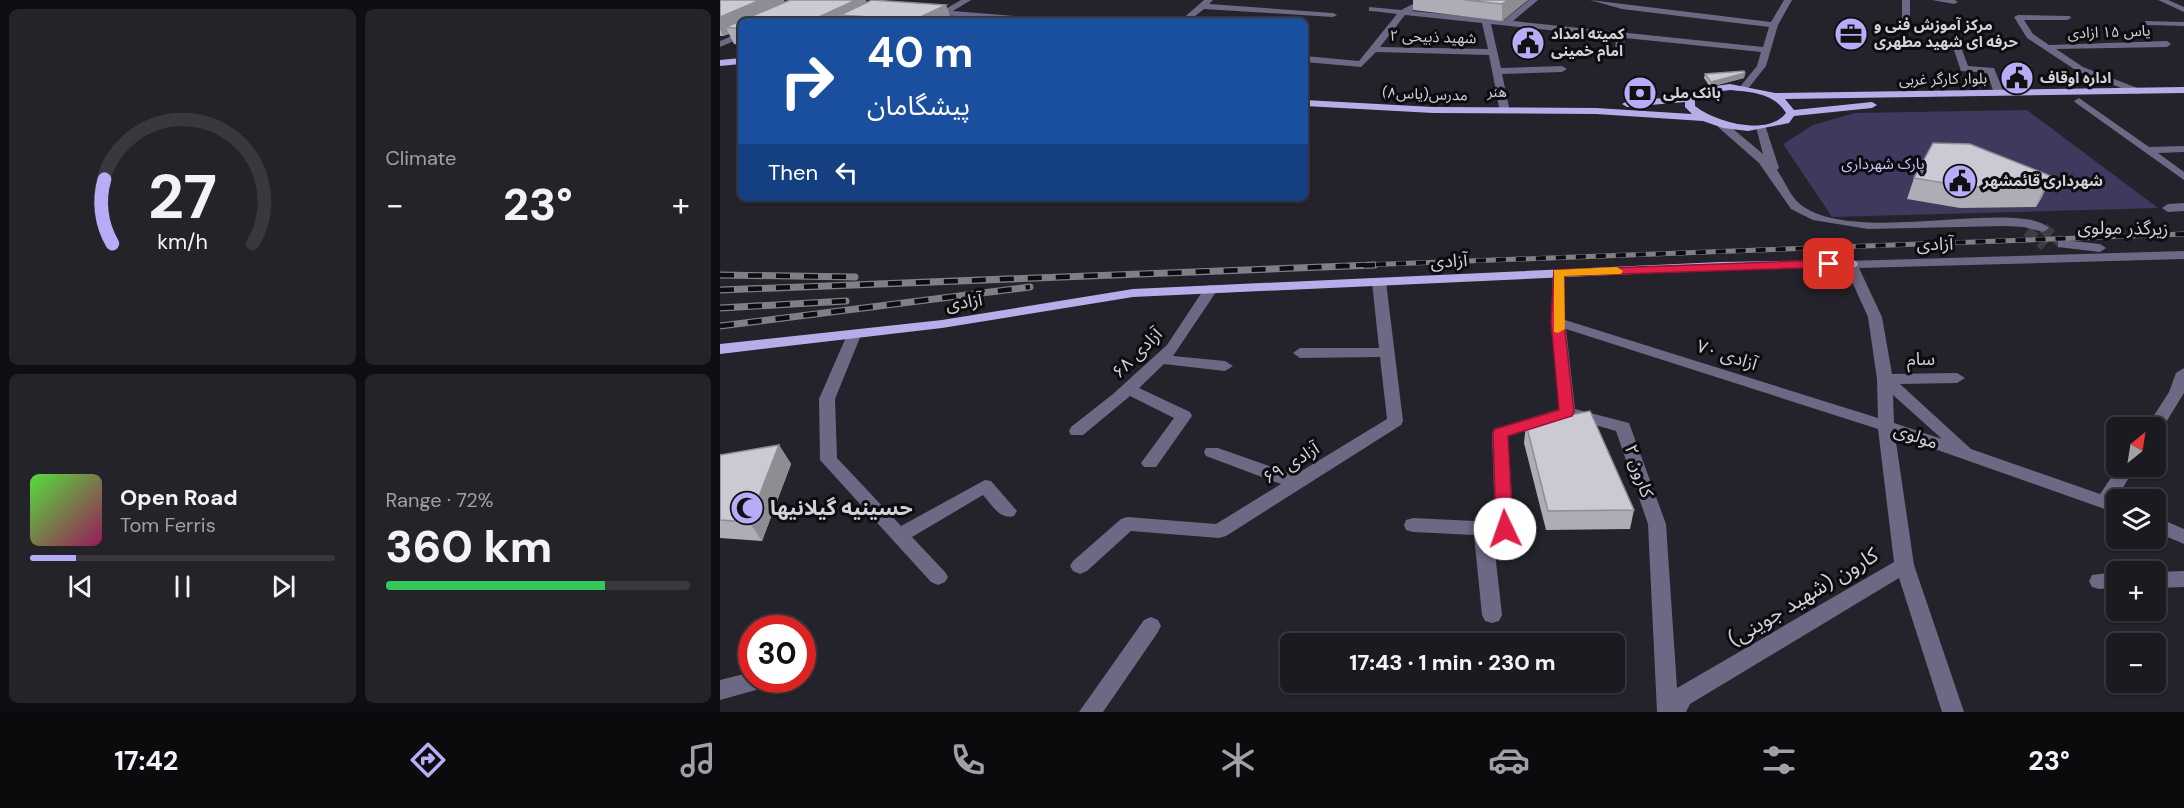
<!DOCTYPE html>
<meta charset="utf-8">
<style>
body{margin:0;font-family:"DM Sans","Noto Sans Arabic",sans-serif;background:#242329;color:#f1f3f6;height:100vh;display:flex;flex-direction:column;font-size:22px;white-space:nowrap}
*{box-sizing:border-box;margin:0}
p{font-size:20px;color:#a0a1a5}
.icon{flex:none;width:33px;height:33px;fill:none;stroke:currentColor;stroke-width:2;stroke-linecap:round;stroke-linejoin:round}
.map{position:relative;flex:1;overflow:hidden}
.panel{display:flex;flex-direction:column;gap:9px;padding:9px;background:#0f0e12;width:720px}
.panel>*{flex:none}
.top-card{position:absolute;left:18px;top:18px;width:570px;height:183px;border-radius:9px;box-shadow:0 2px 4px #0004,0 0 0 2px #39383e;background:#1a4fa0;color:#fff;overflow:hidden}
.needle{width:39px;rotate:30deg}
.tools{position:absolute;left:1386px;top:417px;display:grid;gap:12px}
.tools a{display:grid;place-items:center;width:60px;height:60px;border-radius:9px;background:#1b1a20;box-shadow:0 2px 4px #0004,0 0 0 2px #39383e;font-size:30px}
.speed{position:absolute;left:18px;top:615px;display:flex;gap:12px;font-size:30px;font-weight:700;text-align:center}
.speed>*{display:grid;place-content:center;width:78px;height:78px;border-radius:50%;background:#1b1a20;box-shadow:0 2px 4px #0004,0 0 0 2px #39383e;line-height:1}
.speed .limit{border:9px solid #d22;background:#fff;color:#111}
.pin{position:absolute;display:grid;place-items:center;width:51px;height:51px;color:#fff;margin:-26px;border-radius:12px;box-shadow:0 3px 9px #0006}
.me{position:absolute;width:66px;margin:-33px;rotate:357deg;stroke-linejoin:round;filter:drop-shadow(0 0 4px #0008)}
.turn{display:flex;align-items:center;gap:21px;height:126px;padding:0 30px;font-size:27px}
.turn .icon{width:78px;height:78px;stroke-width:2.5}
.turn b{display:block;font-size:42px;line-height:51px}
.then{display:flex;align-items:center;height:57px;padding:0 30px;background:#0003;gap:12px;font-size:22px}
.big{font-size:45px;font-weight:800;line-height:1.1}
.panel .tile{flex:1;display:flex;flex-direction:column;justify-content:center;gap:9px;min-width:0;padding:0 21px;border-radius:9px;background:#242329}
.panel .dial{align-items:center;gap:0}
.dial svg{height:156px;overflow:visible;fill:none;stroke:#39383e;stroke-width:7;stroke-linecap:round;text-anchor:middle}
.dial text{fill:#f1f3f6;stroke:none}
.song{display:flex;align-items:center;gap:18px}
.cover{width:72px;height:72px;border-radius:9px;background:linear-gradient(135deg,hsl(110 70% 55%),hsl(330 70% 35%))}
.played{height:6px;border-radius:3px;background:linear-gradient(90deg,#b8abf7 15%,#39383e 15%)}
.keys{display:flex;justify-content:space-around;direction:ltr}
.heat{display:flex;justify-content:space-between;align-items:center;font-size:33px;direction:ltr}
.charge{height:9px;border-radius:4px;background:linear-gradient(90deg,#34c759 72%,#39383e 0)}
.panel .tiles{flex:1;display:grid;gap:9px;grid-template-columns:repeat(2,1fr)}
.trip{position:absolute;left:560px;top:633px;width:345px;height:60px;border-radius:9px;background:#1b1a20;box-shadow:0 2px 4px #0004,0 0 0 2px #39383e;font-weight:800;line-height:60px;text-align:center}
.tabs{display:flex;height:96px;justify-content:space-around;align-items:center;background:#0b0a0d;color:#a0a1a5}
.tabs .icon{width:42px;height:42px}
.tabs .current{color:#b8abf7}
.tabs b{font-size:27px;color:#f1f3f6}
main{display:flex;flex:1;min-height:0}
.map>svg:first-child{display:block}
.green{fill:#3f395d}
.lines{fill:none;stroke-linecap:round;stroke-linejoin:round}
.minor-tunnel{stroke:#3e3c44;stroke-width:11;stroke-dasharray:11 6;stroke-linecap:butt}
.minor{fill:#6c6984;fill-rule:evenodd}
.major{fill:#b6aee8;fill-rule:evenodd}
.rail-far1-casing{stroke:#807f86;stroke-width:5}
.rail-casing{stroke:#807f86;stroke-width:7}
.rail-far1{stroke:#0d0c10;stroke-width:4;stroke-dasharray:10;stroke-linecap:butt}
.rail{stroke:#0d0c10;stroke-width:4.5;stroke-dasharray:14;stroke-linecap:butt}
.wall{fill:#aeadb6}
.shaded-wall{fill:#8d8d94}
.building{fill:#cac9d4;stroke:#8d8d94;stroke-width:1.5}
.route{fill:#e11d48;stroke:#92132f;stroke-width:1.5}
.slow{fill:#f59e0b}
.labels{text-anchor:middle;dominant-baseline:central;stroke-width:6;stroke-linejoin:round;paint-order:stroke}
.far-poi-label{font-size:15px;font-weight:bold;fill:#d3d2d8;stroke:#0d0c10;text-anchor:start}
.far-street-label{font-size:15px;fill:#d3d2d8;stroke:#0d0c10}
.far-park-label{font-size:15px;fill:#cbc3f9;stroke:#0d0c10}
.street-label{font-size:18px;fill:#d3d2d8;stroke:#0d0c10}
.near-poi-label{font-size:21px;font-weight:bold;fill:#d3d2d8;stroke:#0d0c10;text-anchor:start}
.near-street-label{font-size:21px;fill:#d3d2d8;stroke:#0d0c10}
</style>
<main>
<section class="panel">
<div class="tiles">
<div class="tile dial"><svg viewBox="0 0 100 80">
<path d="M14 69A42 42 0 1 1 86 69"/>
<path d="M14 69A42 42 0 0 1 10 36" stroke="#b8abf7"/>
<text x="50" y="56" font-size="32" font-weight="700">27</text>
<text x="50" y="72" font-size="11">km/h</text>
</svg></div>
<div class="tile"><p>Climate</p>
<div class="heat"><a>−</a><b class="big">23°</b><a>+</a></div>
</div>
<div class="tile">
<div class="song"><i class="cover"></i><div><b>Open Road</b><p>Tom Ferris</p></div></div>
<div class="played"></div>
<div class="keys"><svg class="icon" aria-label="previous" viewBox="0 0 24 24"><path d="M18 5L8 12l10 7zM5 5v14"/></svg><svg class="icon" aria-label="pause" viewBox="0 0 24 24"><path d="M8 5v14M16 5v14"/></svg><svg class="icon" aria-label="next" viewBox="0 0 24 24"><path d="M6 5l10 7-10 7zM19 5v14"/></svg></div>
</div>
<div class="tile"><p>Range · 72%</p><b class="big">360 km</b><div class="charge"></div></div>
</div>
</section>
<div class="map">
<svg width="1464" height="712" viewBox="0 0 1464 712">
<rect width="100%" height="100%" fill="#24222a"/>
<path class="green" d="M 1307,110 L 1438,208 L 1112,217 L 1063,144 L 1093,125 L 1135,113 Z"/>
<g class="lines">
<g class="minor-tunnel">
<path d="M 1323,228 L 1343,244"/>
<path d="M 1307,231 L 1325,246"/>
</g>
<g class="minor">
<path d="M 241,0 L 251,0 L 233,11 L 334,19 L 338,21 L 300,21 L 209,14 L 205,12 L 209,10 L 222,11 Z"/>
<path d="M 484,0 L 493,0 L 489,4 L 613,13 L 617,15 L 613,17 L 484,9 L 469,21 L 460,21 Z"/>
<path d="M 701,0 L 711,0 L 692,11 L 784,20 L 809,0 L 818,0 L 793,21 L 1043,47 L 1049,27 L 902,9 L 870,0 L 1051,22 L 1064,0 L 1072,0 L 1058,25 L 1046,66 L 1027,90 L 1024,91 L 1019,88 L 1037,66 L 1041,52 L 905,38 L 903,51 L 899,54 L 895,51 L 896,37 L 771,24 L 781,68 L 842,66 L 847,69 L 842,72 L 782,74 L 789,107 L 784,110 L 779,107 L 769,55 L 656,52 L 641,67 L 585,62 L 585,56 L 639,61 L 677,14 L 652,11 L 649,11 L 649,7 L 681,10 ZM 685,15 L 762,23 L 768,49 L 660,47 Z"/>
<path d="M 1182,0 L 1190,0 L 1190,20 L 1186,22 L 1182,20 Z"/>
<path d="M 1212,0 L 1235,0 L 1238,2 L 1234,4 Z"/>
<path d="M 1438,0 L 1448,0 L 1464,7 L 1464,12 Z"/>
<path d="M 1298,15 L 1350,16 L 1351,18 L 1347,20 L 1304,20 L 1313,34 L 1329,45 L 1447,41 L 1451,44 L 1447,47 L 1336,49 L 1363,67 L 1420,89 L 1422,91 L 1417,94 L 1357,71 L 1307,38 L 1294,17 Z"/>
<path d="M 1425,21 L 1464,22 L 1464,26 L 1428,25 L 1425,25 Z"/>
<path d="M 21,32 L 21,38 L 0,47 L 0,41 Z"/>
<path d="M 1237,44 L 1241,47 L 1248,66 L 1274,68 L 1284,93 L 1282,95 L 1274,93 L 1267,73 L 1241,71 L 1233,47 Z"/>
<path d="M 1359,98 L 1429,147 L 1464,146 L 1464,152 L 1438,153 L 1464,172 L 1464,180 L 1356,103 L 1354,101 Z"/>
<path d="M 998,123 L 1006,123 L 1043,154 L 1036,127 L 1045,125 L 1059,168 L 1057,170 C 1065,181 1070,196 1080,204 C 1132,247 1297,198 1329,228 L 1323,232 L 1304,227 L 1284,226 L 1148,229 L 1093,220 L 1071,209 L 1039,163 L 998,127 Z"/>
<path d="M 1464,203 L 1464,211 L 1448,212 L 1442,208 L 1448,204 Z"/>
<path d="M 1343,240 L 1380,244 L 1386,248 L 1380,252 L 1338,247 L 1338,241 Z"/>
<path d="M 1464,251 L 1464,259 L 1139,268 L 1162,317 L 1172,374 L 1237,373 L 1245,378 L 1237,383 L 1180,384 L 1251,449 L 1380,494 L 1399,466 L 1416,466 L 1396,499 L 1396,513 L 1175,435 L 1194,565 L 1244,712 L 1222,712 L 1179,578 L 970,704 L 966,712 L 937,712 L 928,524 L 896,431 L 847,417 L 788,436 L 794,529 L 792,534 L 773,535 L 782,615 L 779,621 L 772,623 L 765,621 L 762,615 L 754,535 L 693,532 L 686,530 L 684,525 L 686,520 L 693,518 L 775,522 L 772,433 L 774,429 L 839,409 L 831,322 L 833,270 L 843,270 L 845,273 L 845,320 L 1158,418 L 1157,379 L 1148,317 L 1124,264 L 1126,261 ZM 846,329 L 1158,429 L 1174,562 L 957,688 L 946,524 L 909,423 L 855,409 ZM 1173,395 L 1222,439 L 1174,423 Z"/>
<path d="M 659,278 L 666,282 L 683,421 L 681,425 L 506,536 L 499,538 L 411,531 L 367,571 L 360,574 L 353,571 L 350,566 L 353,561 L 401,519 L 407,517 L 496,524 L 561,484 L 486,456 L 484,452 L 486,448 L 498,448 L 575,475 L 667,419 L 660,357 L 580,358 L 573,353 L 580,348 L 659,348 L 652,282 Z"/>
<path d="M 491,285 L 498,289 L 453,356 L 505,361 L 513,366 L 505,371 L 444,364 L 419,388 L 470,412 L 472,416 L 436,467 L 424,467 L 421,463 L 454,418 L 410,396 L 363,435 L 351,435 L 349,431 L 351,427 L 393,394 L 447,345 L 486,286 Z"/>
<path d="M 134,331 L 141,335 L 115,399 L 117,458 L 181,526 L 265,480 L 271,481 L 297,511 L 294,516 C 280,520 272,505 263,495 L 192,537 L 225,572 L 228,577 L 225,582 L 218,585 L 211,582 L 100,460 L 99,399 L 127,335 Z"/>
<path d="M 1464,368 L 1464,393 L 1440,432 L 1436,433 L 1436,428 L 1426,428 L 1449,392 L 1456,373 Z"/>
<path d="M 1436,517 L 1464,529 L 1464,544 L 1436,532 Z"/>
<path d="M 1464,571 L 1464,587 L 1436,588 L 1436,572 Z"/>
<path d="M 1396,572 L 1396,588 L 1379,589 L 1372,587 L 1369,581 L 1372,575 Z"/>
<path d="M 431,617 L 438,620 L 441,626 L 438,632 L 383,712 L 359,712 L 424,620 Z"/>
<path d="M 32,672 L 32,680 L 50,680 L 47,687 L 0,700 L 0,680 Z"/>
</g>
<g class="major">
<path d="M 21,58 L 21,64 L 0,66 L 0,60 Z"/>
<path d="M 1010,84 L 1055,93 L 1464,87 L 1464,93 L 1065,99 L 1074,110 L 1152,102 L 1157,105 L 1152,108 L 1074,116 L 1069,123 L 1028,131 L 1003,128 L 983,121 L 876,114 L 713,113 L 585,106 L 585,100 L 713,107 L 876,108 L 972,114 L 965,107 L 965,102 L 907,107 L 902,104 L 907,101 L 968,96 L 981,88 ZM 1010,90 C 1031,92 1054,93 1066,113 C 1048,137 995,122 975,106 L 975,100 L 987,93 Z"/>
<path d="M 1131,260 L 1136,261 L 1138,264 L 1136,267 L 1000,270 L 413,297 L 222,328 L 0,354 L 0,344 L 222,320 L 413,289 L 1000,262 Z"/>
</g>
<defs>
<path id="rail-far1" d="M 616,266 L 1464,234"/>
<g id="rail">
<path d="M 0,275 L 135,277"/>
<path d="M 0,290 L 655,265"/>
<path d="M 0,308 L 126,301"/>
<path d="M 0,326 L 310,287"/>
</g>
</defs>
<use href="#rail-far1" class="rail-far1-casing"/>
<use href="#rail" class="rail-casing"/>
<use href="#rail-far1" class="rail-far1"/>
<use href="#rail" class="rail"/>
</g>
<g class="wall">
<path d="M 0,0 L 65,2 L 226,5 L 230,17 L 223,21 L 21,21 L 21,45 L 14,44 L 9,34 L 3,36 L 0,36 Z"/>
<path d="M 693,0 L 808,0 L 782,21 L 693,10 Z"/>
<path d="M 1025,73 L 1024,78 L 990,87 L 984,78 L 985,74 Z"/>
<path d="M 1331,176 L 1322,197 L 1316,207 L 1240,208 L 1187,199 L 1194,178 Z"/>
<path d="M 806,424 L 914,510 L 910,529 L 826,530 L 804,443 Z"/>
<path d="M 59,445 L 71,464 L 42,541 L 0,538 L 0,455 Z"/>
</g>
<g class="shaded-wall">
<path d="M 40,0 L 64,0 L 67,7 L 6,27 L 9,34 L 3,36 L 0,29 L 0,17 Z"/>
<path d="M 136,0 L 146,0 L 150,13 L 120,15 L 122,21 L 90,21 Z"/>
<path d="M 788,0 L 808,0 L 782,21 L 782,4 Z"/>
<path d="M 226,5 L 230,17 L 223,21 L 194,21 L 194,20 Z"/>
<path d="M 1025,73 L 1024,78 L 990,87 L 991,82 Z"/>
<path d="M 1331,176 L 1322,197 L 1316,207 L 1325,186 Z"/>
<path d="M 59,445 L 71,464 L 42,541 L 29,522 Z"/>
</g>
<g class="building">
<path d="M 0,0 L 40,0 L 0,17 Z"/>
<path d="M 70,0 L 136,0 L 90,21 L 21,21 L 21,29 L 6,27 Z"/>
<path d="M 152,0 L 226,5 L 194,20 L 120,15 Z"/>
<path d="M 745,0 L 788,0 L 782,4 Z"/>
<path d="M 1024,71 L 1025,73 L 991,82 L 985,74 Z"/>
<path d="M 1213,143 L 1250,144 L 1331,176 L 1325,186 L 1248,187 L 1194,178 Z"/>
<path d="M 870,411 L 914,510 L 828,511 L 806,424 Z"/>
<path d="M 59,445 L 29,522 L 0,520 L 0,455 Z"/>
</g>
<path class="route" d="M 1109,260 L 1115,264 L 1113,267 L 844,276 L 844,322 L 854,412 L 852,416 L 788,436 L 793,529 L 791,533 L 779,533 L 776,529 L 773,433 L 775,429 L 839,410 L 831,322 L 834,270 Z"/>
<path class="slow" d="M 897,267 L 903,271 L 901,274 L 844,276 L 845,329 L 838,333 L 834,332 L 834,270 Z"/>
<defs>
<symbol id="office-disc" viewBox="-11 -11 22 22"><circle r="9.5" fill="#b8abf7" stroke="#0d0c10"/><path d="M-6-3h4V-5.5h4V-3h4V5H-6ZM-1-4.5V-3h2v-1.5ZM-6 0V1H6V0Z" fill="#111"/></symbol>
<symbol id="civic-disc" viewBox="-11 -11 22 22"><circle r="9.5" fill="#b8abf7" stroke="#0d0c10"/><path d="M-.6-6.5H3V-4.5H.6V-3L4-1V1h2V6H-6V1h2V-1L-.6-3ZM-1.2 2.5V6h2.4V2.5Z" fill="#111"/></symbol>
<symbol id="bank-disc" viewBox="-11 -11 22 22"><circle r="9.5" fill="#b8abf7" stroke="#0d0c10"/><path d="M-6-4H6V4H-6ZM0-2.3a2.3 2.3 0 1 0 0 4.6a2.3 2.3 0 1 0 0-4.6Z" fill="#111"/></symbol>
<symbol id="mosque-disc" viewBox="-11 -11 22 22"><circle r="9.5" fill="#b8abf7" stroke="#0d0c10"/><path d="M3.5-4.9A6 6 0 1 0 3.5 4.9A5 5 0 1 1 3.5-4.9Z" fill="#111"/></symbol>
</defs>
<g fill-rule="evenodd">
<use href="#office-disc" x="1112" y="15" width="38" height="38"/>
<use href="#civic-disc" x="789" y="24" width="38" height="38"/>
<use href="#civic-disc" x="1278" y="59" width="38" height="38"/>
<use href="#bank-disc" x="901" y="74" width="38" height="38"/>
<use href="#civic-disc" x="1221" y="162" width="38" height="38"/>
<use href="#mosque-disc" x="8" y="489" width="38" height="38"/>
</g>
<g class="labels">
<g class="far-poi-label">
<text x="1154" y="25">مرکز آموزش فنی و<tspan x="1154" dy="17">حرفه ای شهید مطهری</tspan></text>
<text x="831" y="34">کمیته امداد<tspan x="831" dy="17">امام خمینی</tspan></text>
<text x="1320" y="78">اداره اوقاف</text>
<text x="943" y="93">بانک ملی</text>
<text x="1263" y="181">شهرداری قائمشهر</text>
</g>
<g class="far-street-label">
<text transform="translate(1389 32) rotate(-2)">یاس ۱۵ ازادی</text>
<text transform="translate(713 37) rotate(2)">شهید ذبیحی ۲</text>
<text transform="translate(1223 79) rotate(-1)">بلوار کارگر غربی</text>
<text x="777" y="92">هنر</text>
<text transform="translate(705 94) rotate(2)">مدرس(یاس۸)</text>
</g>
<g class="far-park-label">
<text x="1163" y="164">پارک شهرداری</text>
</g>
<g class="street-label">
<text transform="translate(1403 228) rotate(1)">زیرگذر مولوی</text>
<text transform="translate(1215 244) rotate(-1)">آزادی</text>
<text transform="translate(729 261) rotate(-3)">آزادی</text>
<text transform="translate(244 302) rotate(-9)">آزادی</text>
<text transform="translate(417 353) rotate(-45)">آزادی ۶۸</text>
<text transform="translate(1007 355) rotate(18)">آزادی ۷۰</text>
<text x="1201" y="359">سام</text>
<text transform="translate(1196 436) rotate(19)">مولوی</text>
<text transform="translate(571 463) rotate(-32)">آزادی ۶۹</text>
<text transform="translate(919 471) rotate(71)">کارون ۲</text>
</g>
<g class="near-poi-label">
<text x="50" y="508">حسینیه گیلانیها</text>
</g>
<g class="near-street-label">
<text transform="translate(1083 597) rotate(-31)">کارون (شهید جوینی)</text>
</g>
</g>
</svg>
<div class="tools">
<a><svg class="needle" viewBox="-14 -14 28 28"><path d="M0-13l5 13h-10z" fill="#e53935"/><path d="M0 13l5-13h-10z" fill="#a0a1a5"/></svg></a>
<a><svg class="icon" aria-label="layers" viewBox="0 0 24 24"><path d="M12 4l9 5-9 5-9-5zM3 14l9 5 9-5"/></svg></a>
<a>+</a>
<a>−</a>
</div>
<div class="speed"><div class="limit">30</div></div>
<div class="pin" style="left:1109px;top:264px;background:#d93025"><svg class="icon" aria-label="arrive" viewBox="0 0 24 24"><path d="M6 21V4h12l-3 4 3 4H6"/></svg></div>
<svg class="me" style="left:785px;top:529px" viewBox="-20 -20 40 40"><circle r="19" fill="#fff"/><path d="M0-13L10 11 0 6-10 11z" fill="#e11d48"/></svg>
<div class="trip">17:43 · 1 min · 230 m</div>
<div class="top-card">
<div class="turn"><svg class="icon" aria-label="right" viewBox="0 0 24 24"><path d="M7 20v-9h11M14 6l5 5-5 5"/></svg><div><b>40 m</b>پیشگامان</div></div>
<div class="then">Then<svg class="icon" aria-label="left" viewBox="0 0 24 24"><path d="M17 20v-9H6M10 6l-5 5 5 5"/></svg></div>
</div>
</div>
</main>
<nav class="tabs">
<b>17:42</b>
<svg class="icon current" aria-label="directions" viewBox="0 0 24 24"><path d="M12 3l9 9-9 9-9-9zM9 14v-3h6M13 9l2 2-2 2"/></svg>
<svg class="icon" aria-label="music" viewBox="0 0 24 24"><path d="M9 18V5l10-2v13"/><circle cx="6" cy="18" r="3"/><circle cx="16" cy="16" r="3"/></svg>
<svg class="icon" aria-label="phone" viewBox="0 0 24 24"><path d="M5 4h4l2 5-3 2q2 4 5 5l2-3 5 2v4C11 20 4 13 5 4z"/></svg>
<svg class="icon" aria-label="climate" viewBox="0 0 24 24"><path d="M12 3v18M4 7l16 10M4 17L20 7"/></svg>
<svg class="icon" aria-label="car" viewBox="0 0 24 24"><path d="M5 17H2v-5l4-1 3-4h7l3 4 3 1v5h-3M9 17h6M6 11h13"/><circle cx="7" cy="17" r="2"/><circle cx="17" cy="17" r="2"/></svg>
<svg class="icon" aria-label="filters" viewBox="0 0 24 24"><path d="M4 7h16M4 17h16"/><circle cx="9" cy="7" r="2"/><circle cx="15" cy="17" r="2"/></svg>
<b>23°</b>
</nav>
